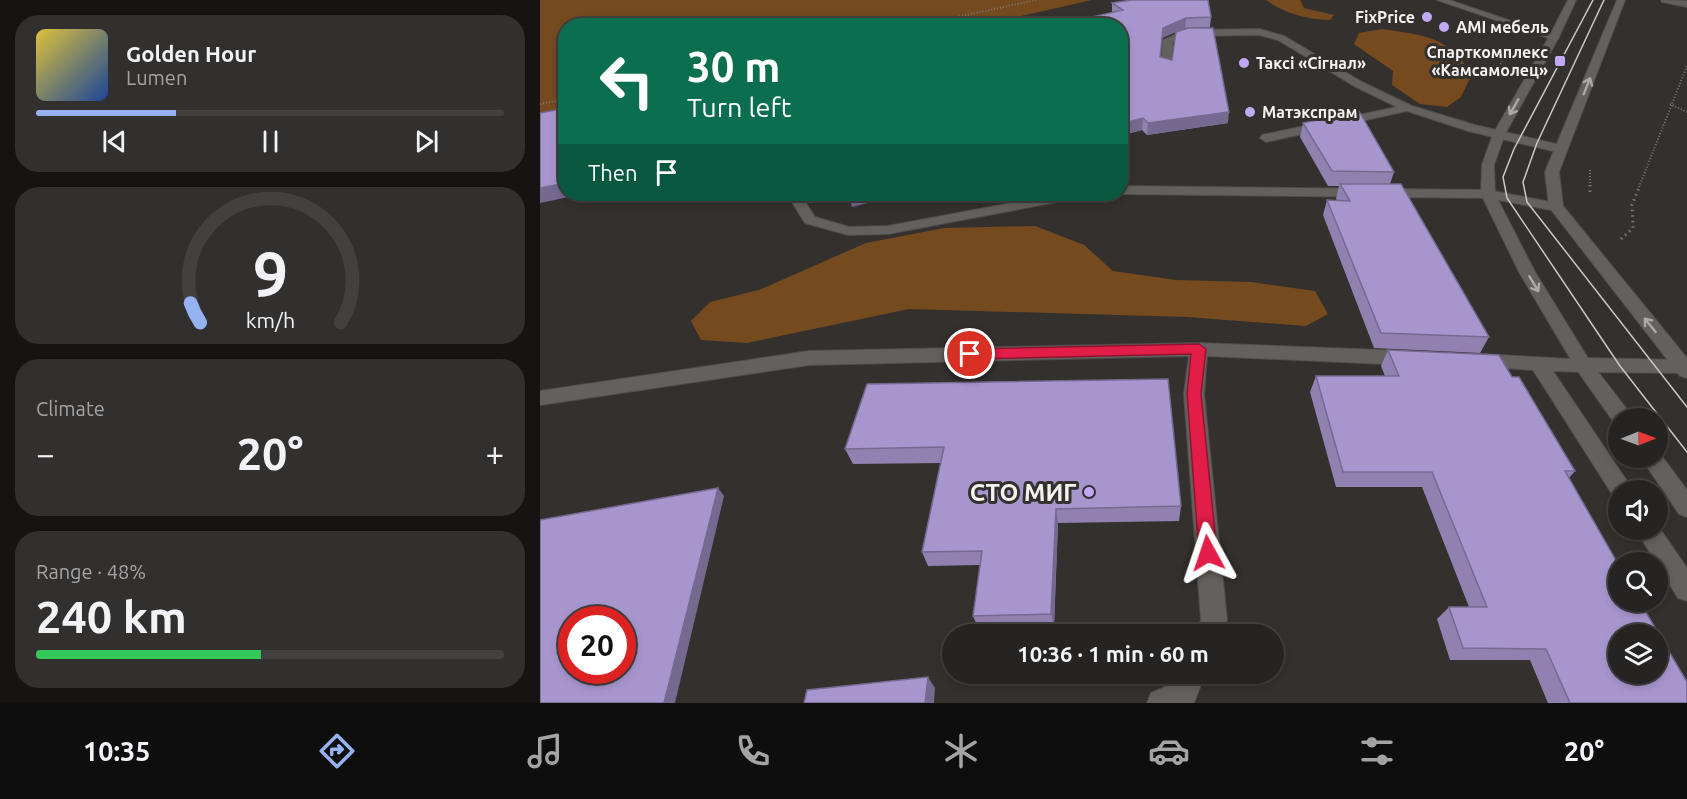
<!DOCTYPE html>
<meta charset="utf-8">
<style>
body{margin:0;font-family:Ubuntu,sans-serif;background:#32302f;color:#f1f3f6;height:100vh;display:flex;flex-direction:column;font-size:22px;white-space:nowrap}
*{box-sizing:border-box;margin:0}
p{font-size:20px;color:#a4a4a5}
.icon{flex:none;width:33px;height:33px;fill:none;stroke:currentColor;stroke-width:2;stroke-linecap:round;stroke-linejoin:round}
.map{position:relative;flex:1;overflow:hidden}
.details{display:flex;flex-direction:column;gap:15px;padding:15px;background:#151413;width:540px}
.details>*{flex:none}
.guide{position:absolute;left:18px;top:18px;width:570px;height:183px;border-radius:24px;box-shadow:0 3px 9px #0003,0 0 0 2px #424140;background:#0b6e4f;color:#fff;overflow:hidden}
.needle{width:39px;rotate:89deg}
.controls{position:absolute;left:1068px;top:408px;display:grid;gap:12px}
.controls a{display:grid;place-items:center;width:60px;height:60px;border-radius:50%;background:#262422;box-shadow:0 3px 9px #0003,0 0 0 2px #424140;font-size:30px}
.speed{position:absolute;left:18px;top:606px;display:flex;gap:12px;font-size:30px;font-weight:700;text-align:center}
.speed>*{display:grid;place-content:center;width:78px;height:78px;border-radius:50%;background:#262422;box-shadow:0 3px 9px #0003,0 0 0 2px #424140;line-height:1}
.speed .limit{border:9px solid #d22;background:#fff;color:#111}
.pin{position:absolute;display:grid;place-items:center;width:51px;height:51px;color:#fff;margin:-26px;border:3px solid #fff;border-radius:50%;box-shadow:0 2px 6px #0007}
.me{position:absolute;width:66px;margin:-33px;rotate:355deg;stroke-linejoin:round;filter:drop-shadow(0 0 4px #0008)}
.turn{display:flex;align-items:center;gap:21px;height:126px;padding:0 30px;font-size:27px}
.turn .icon{width:78px;height:78px;stroke-width:2.5}
.turn b{display:block;font-size:42px;line-height:51px}
.then{display:flex;align-items:center;height:57px;padding:0 30px;background:#0003;gap:12px;font-size:22px}
.big{font-size:45px;font-weight:700;line-height:1.1}
.details .tile{flex:1;display:flex;flex-direction:column;justify-content:center;gap:9px;min-width:0;padding:0 21px;border-radius:24px;background:#32302f}
.details .dial{align-items:center;gap:0}
.dial svg{height:156px;overflow:visible;fill:none;stroke:#424140;stroke-width:7;stroke-linecap:round;text-anchor:middle}
.dial text{fill:#f1f3f6;stroke:none}
.song{display:flex;align-items:center;gap:18px}
.cover{width:72px;height:72px;border-radius:9px;background:linear-gradient(135deg,hsl(50 70% 55%),hsl(220 70% 35%))}
.played{height:6px;border-radius:3px;background:linear-gradient(90deg,#95b2f1 30%,#424140 30%)}
.keys{display:flex;justify-content:space-around;direction:ltr}
.heat{display:flex;justify-content:space-between;align-items:center;font-size:33px;direction:ltr}
.charge{height:9px;border-radius:4px;background:linear-gradient(90deg,#34c759 48%,#424140 0)}
.trip{position:absolute;left:402px;top:624px;width:342px;height:60px;border-radius:30px;background:#262422;box-shadow:0 3px 9px #0003,0 0 0 2px #424140;font-weight:700;line-height:60px;text-align:center}
.tabs{display:flex;height:96px;justify-content:space-around;align-items:center;background:#0f0e0e;color:#a4a4a5}
.tabs .icon{width:42px;height:42px}
.tabs .current{color:#95b2f1}
.tabs b{font-size:27px;color:#f1f3f6}
main{display:flex;flex:1;min-height:0}
.map>svg:first-child{display:block}
.forest{fill:#764a1f}
.lines{fill:none;stroke-linecap:round;stroke-linejoin:round}
.service-casing{stroke:#4f4d4a;stroke-width:2}
.minor-casing{stroke:#4f4d4a;stroke-width:2}
.secondary-casing{stroke:#4f4d4a;stroke-width:2}
.path-far1{stroke:#797774;stroke-width:2;stroke-dasharray:1 2;stroke-linecap:butt}
.path{stroke:#797774;stroke-width:3;stroke-dasharray:1.5 4;stroke-linecap:butt}
.service{fill:#64605d;fill-rule:evenodd}
.minor{fill:#64605d;fill-rule:evenodd}
.secondary{fill:#64605d;fill-rule:evenodd}
.tram{stroke:#cac8c6;stroke-width:1.5}
.wall{fill:#9081b1}
.shaded-wall{fill:#756990}
.building{fill:#a796ce;stroke:#756990;stroke-width:1.5;fill-rule:evenodd}
.oneway{stroke:#acaaa7}
.route{fill:#e11d48;stroke:#92132f;stroke-width:1.5}
.poi-dot{fill:#c0a8f4;stroke:#33302d;stroke-width:2}
.labels{text-anchor:middle;dominant-baseline:central;stroke-width:6;stroke-linejoin:round;paint-order:stroke}
.far-poi-label{font-size:16px;font-weight:bold;fill:#f5f3f1;stroke:#33302d;text-anchor:start}
.near-poi-label{font-size:24px;font-weight:bold;fill:#f5f3f1;stroke:#33302d;text-anchor:end}
</style>
<main>
<section class="details">
<div class="tile">
<div class="song"><i class="cover"></i><div><b>Golden Hour</b><p>Lumen</p></div></div>
<div class="played"></div>
<div class="keys"><svg class="icon" aria-label="previous" viewBox="0 0 24 24"><path d="M18 5L8 12l10 7zM5 5v14"/></svg><svg class="icon" aria-label="pause" viewBox="0 0 24 24"><path d="M8 5v14M16 5v14"/></svg><svg class="icon" aria-label="next" viewBox="0 0 24 24"><path d="M6 5l10 7-10 7zM19 5v14"/></svg></div>
</div>
<div class="tile dial"><svg viewBox="0 0 100 80">
<path d="M14 69A42 42 0 1 1 86 69"/>
<path d="M14 69A42 42 0 0 1 9 59" stroke="#95b2f1"/>
<text x="50" y="56" font-size="32" font-weight="700">9</text>
<text x="50" y="72" font-size="11">km/h</text>
</svg></div>
<div class="tile"><p>Climate</p>
<div class="heat"><a>−</a><b class="big">20°</b><a>+</a></div>
</div>
<div class="tile"><p>Range · 48%</p><b class="big">240 km</b><div class="charge"></div></div>
</section>
<div class="map">
<svg width="1147" height="703" viewBox="0 0 1147 703">
<rect width="100%" height="100%" fill="#33302d"/>
<g class="forest">
<path d="M 0,0 L 552,0 L 438,26 L 26,26 L 25,116 L 0,121 Z"/>
<path d="M 726,0 L 760,0 L 764,8 L 794,15 L 790,20 C 766,19 746,14 726,0 Z"/>
<path d="M 842,29 C 881,35 913,36 931,76 L 921,97 L 907,107 L 880,104 L 852,85 L 853,71 L 814,44 L 819,33 Z"/>
<path d="M 495,226 L 544,245 L 573,271 L 636,280 L 711,282 L 775,291 L 788,314 L 766,326 L 647,317 L 369,309 L 207,343 L 161,340 L 151,321 L 170,302 L 219,290 L 326,243 L 404,228 Z"/>
</g>
<g class="lines">
<defs>
<g id="service">
<path d="M 897,0 L 909,0 L 1019,37 L 1011,39 Z"/>
<path d="M 719,29 L 744,36 L 822,82 L 872,106 L 935,125 L 1025,146 L 1027,149 L 1021,153 L 928,131 L 867,111 L 726,142 L 720,138 L 722,135 L 857,107 L 814,86 L 738,40 L 719,35 L 647,36 L 633,41 L 630,69 L 621,67 L 623,40 L 646,30 Z"/>
<path d="M 580,186 L 948,190 L 955,194 L 948,198 L 580,194 L 578,194 L 580,194 Z"/>
<path d="M 247,194 L 260,194 L 275,217 L 309,227 L 348,226 L 519,194 L 545,194 L 538,198 L 348,234 L 308,235 L 265,223 Z"/>
<path d="M 659,343 L 867,351 L 873,353 L 876,358 L 873,363 L 867,365 L 667,356 L 664,394 L 687,620 L 681,634 L 655,634 L 661,620 L 644,394 L 649,356 L 269,365 L 0,405 L 0,391 L 269,351 Z"/>
<path d="M 940,354 L 1049,360 L 1052,365 L 1049,370 L 1043,372 L 1013,371 L 1093,490 L 1078,490 L 1078,498 L 1074,497 L 993,370 L 934,366 L 931,361 L 934,356 Z"/>
<path d="M 1118,526 L 1147,568 L 1147,601 L 1138,598 L 1096,530 L 1118,530 Z"/>
<path d="M 639,674 L 665,674 L 654,703 L 607,703 L 611,693 L 634,683 Z"/>
</g>
<g id="minor">
<path d="M 1121,0 L 1147,1 L 1147,7 L 1122,2 Z"/>
<path d="M 948,190 L 1016,203 L 1023,207 L 1016,211 L 943,197 L 941,194 L 943,191 Z"/>
<path d="M 1043,358 L 1143,360 L 1147,361 L 1147,373 L 1043,372 L 1037,370 L 1034,365 L 1037,360 Z"/>
</g>
<g id="secondary">
<path d="M 1028,0 L 1036,0 L 1019,37 L 965,134 L 954,165 L 955,194 L 995,272 L 1049,360 L 1089,412 L 1092,418 L 1078,418 L 1078,425 L 1075,424 L 1037,370 L 979,272 L 941,194 L 942,165 L 953,134 L 1009,37 Z"/>
<path d="M 1077,0 L 1085,0 L 1019,172 L 1023,206 L 1147,358 L 1147,378 L 1140,376 L 1009,207 L 1005,172 Z"/>
<path d="M 1118,451 L 1147,490 L 1147,517 L 1139,514 L 1101,458 L 1118,458 Z"/>
</g>
</defs>
<use href="#service" class="service-casing"/>
<use href="#minor" class="minor-casing"/>
<use href="#secondary" class="secondary-casing"/>
<g class="path-far1">
<path d="M 375,26 L 496,0"/>
<path d="M 959,67 L 967,49"/>
<path d="M 0,104 L 26,99"/>
<path d="M 1130,104 L 1147,112"/>
<path d="M 1050,170 L 1050,187"/>
<path d="M 1099,187 L 1147,66"/>
</g>
<g class="path">
<path d="M 1050,185 L 1050,195"/>
<path d="M 1081,239 L 1093,228 L 1092,205 L 1100,185"/>
</g>
<use href="#service" class="service"/>
<use href="#minor" class="minor"/>
<use href="#secondary" class="secondary"/>
<g class="tram">
<path d="M 1053,0 L 974,149 L 963,177 L 967,198 L 1080,366 L 1147,452"/>
<path d="M 1064,0 L 997,143 L 983,182 L 987,202 L 1147,407"/>
</g>
</g>
<g class="wall">
<path d="M 572,3 L 671,17 L 670,27 L 645,28 L 622,38 L 620,58 L 688,123 L 607,135 L 602,130 L 580,136 L 580,26 L 572,13 Z"/>
<path d="M 763,123 L 854,172 L 850,184 L 949,337 L 940,353 L 834,348 L 783,215 L 787,200 L 797,200 L 796,199 L 799,186 L 788,186 L 760,137 Z"/>
<path d="M 848,350 L 972,377 L 1035,471 L 1029,478 L 1147,703 L 1008,703 L 990,660 L 910,660 L 897,619 L 909,607 L 929,607 L 882,487 L 796,487 L 770,392 L 776,376 L 845,376 L 841,366 Z"/>
<path d="M 327,384 L 641,506 L 639,521 L 518,523 L 514,626 L 438,628 L 433,616 L 440,565 L 388,566 L 382,552 L 401,463 L 313,464 L 305,449 Z"/>
</g>
<g class="shaded-wall">
<path d="M 646,18 L 645,28 L 622,38 L 619,68 L 623,28 Z"/>
<path d="M 689,112 L 688,123 L 607,135 L 608,123 Z"/>
<path d="M 603,118 L 602,130 L 580,136 L 580,124 Z"/>
<path d="M 26,183 L 26,194 L 43,194 L 0,203 L 0,188 Z"/>
<path d="M 308,194 L 363,194 L 312,207 Z"/>
<path d="M 178,488 L 184,496 L 135,703 L 124,703 Z"/>
<path d="M 516,509 L 518,523 L 514,626 L 511,614 Z"/>
<path d="M 388,677 L 395,688 L 394,703 L 385,703 Z"/>
</g>
<g class="building">
<path d="M 591,0 L 668,0 L 671,17 L 646,18 L 623,28 L 620,57 L 632,60 L 636,32 L 648,28 L 673,28 L 689,112 L 608,123 L 603,118 L 580,124 L 580,26 L 513,26 L 583,10 L 572,3 Z"/>
<path d="M 26,108 L 26,183 L 0,188 L 0,113 Z"/>
<path d="M 819,111 L 854,172 L 792,171 L 763,123 Z"/>
<path d="M 800,184 L 861,184 L 949,337 L 841,333 L 787,200 L 810,201 Z"/>
<path d="M 848,350 L 959,355 L 972,377 L 979,377 L 1035,471 L 1025,471 L 1078,564 L 1078,602 L 1100,602 L 1147,682 L 1147,703 L 1030,703 L 1006,649 L 923,648 L 909,607 L 947,607 L 892,472 L 803,472 L 776,376 L 859,376 ZM 1078,634 L 1118,634 L 1118,674 L 1078,674 Z"/>
<path d="M 628,379 L 641,506 L 516,509 L 511,614 L 433,616 L 442,551 L 382,552 L 404,447 L 305,449 L 327,384 Z"/>
<path d="M 178,488 L 124,703 L 0,703 L 0,520 ZM 32,620 L 82,620 L 82,670 L 32,670 Z"/>
<path d="M 388,677 L 385,703 L 264,703 L 267,690 Z"/>
</g>
<defs><path id="oneway-shaft" d="M-6 0H5M1.5-3L5.5 0L1.5 3" fill="none" stroke-width="1.6" stroke-linecap="round" stroke-linejoin="round" transform="scale(1.5)"/></defs>
<g class="oneway">
<use href="#oneway-shaft" transform="translate(1047 86) rotate(-68)"/>
<use href="#oneway-shaft" transform="translate(974 107) rotate(120)"/>
<use href="#oneway-shaft" transform="translate(994 284) rotate(59)"/>
<use href="#oneway-shaft" transform="translate(1110 325) rotate(-129)"/>
</g>
<path class="route" d="M 659,344 L 666,349 L 661,394 L 677,553 L 674,559 L 668,561 L 661,559 L 659,553 L 647,394 L 651,354 L 430,359 L 423,354 L 430,349 Z"/>
<g class="poi-dot">
<circle cx="887" cy="17" r="6"/>
<circle cx="904" cy="27" r="6"/>
<rect x="1014" y="55" width="12" height="12" rx="3"/>
<circle cx="704" cy="63" r="6"/>
<circle cx="710" cy="112" r="6"/>
<circle cx="549" cy="492" r="6"/>
</g>
<g class="labels">
<g class="far-poi-label">
<text x="875" y="17" text-anchor="end">FixPrice</text>
<text x="916" y="27">AMI мебель</text>
<text x="1008" y="52" text-anchor="end">Спарткомплекс<tspan x="1008" dy="18">«Камсамолец»</tspan></text>
<text x="716" y="63">Таксі «Сігнал»</text>
<text x="722" y="112">Матэкспрам</text>
</g>
<g class="near-poi-label">
<text x="537" y="492">СТО МИГ</text>
</g>
</g>
</svg>
<div class="controls">
<a><svg class="needle" viewBox="-14 -14 28 28"><path d="M0-13l5 13h-10z" fill="#e53935"/><path d="M0 13l5-13h-10z" fill="#a4a4a5"/></svg></a>
<a><svg class="icon" aria-label="sound" viewBox="0 0 24 24"><path d="M4 9h4l5-4v14l-5-4H4zM17 9q2 3 0 6"/></svg></a>
<a><svg class="icon" aria-label="search" viewBox="0 0 24 24"><circle cx="10" cy="10" r="6"/><path d="M15 15l6 6"/></svg></a>
<a><svg class="icon" aria-label="layers" viewBox="0 0 24 24"><path d="M12 4l9 5-9 5-9-5zM3 14l9 5 9-5"/></svg></a>
</div>
<div class="speed"><div class="limit">20</div></div>
<div class="pin" style="left:430px;top:354px;background:#d93025"><svg class="icon" aria-label="arrive" viewBox="0 0 24 24"><path d="M6 21V4h12l-3 4 3 4H6"/></svg></div>
<svg class="me" style="left:668px;top:553px" viewBox="-20 -20 40 40"><path d="M0-17L14 15 0 8-14 15z" fill="#e11d48" stroke="#fff" stroke-width="4"/></svg>
<div class="trip">10:36 · 1 min · 60 m</div>
<div class="guide">
<div class="turn"><svg class="icon" aria-label="left" viewBox="0 0 24 24"><path d="M17 20v-9H6M10 6l-5 5 5 5"/></svg><div><b>30 m</b>Turn left</div></div>
<div class="then">Then<svg class="icon" aria-label="arrive" viewBox="0 0 24 24"><path d="M6 21V4h12l-3 4 3 4H6"/></svg></div>
</div>
</div>
</main>
<nav class="tabs">
<b>10:35</b>
<svg class="icon current" aria-label="directions" viewBox="0 0 24 24"><path d="M12 3l9 9-9 9-9-9zM9 14v-3h6M13 9l2 2-2 2"/></svg>
<svg class="icon" aria-label="music" viewBox="0 0 24 24"><path d="M9 18V5l10-2v13"/><circle cx="6" cy="18" r="3"/><circle cx="16" cy="16" r="3"/></svg>
<svg class="icon" aria-label="phone" viewBox="0 0 24 24"><path d="M5 4h4l2 5-3 2q2 4 5 5l2-3 5 2v4C11 20 4 13 5 4z"/></svg>
<svg class="icon" aria-label="climate" viewBox="0 0 24 24"><path d="M12 3v18M4 7l16 10M4 17L20 7"/></svg>
<svg class="icon" aria-label="car" viewBox="0 0 24 24"><path d="M5 17H2v-5l4-1 3-4h7l3 4 3 1v5h-3M9 17h6M6 11h13"/><circle cx="7" cy="17" r="2"/><circle cx="17" cy="17" r="2"/></svg>
<svg class="icon" aria-label="filters" viewBox="0 0 24 24"><path d="M4 7h16M4 17h16"/><circle cx="9" cy="7" r="2"/><circle cx="15" cy="17" r="2"/></svg>
<b>20°</b>
</nav>
